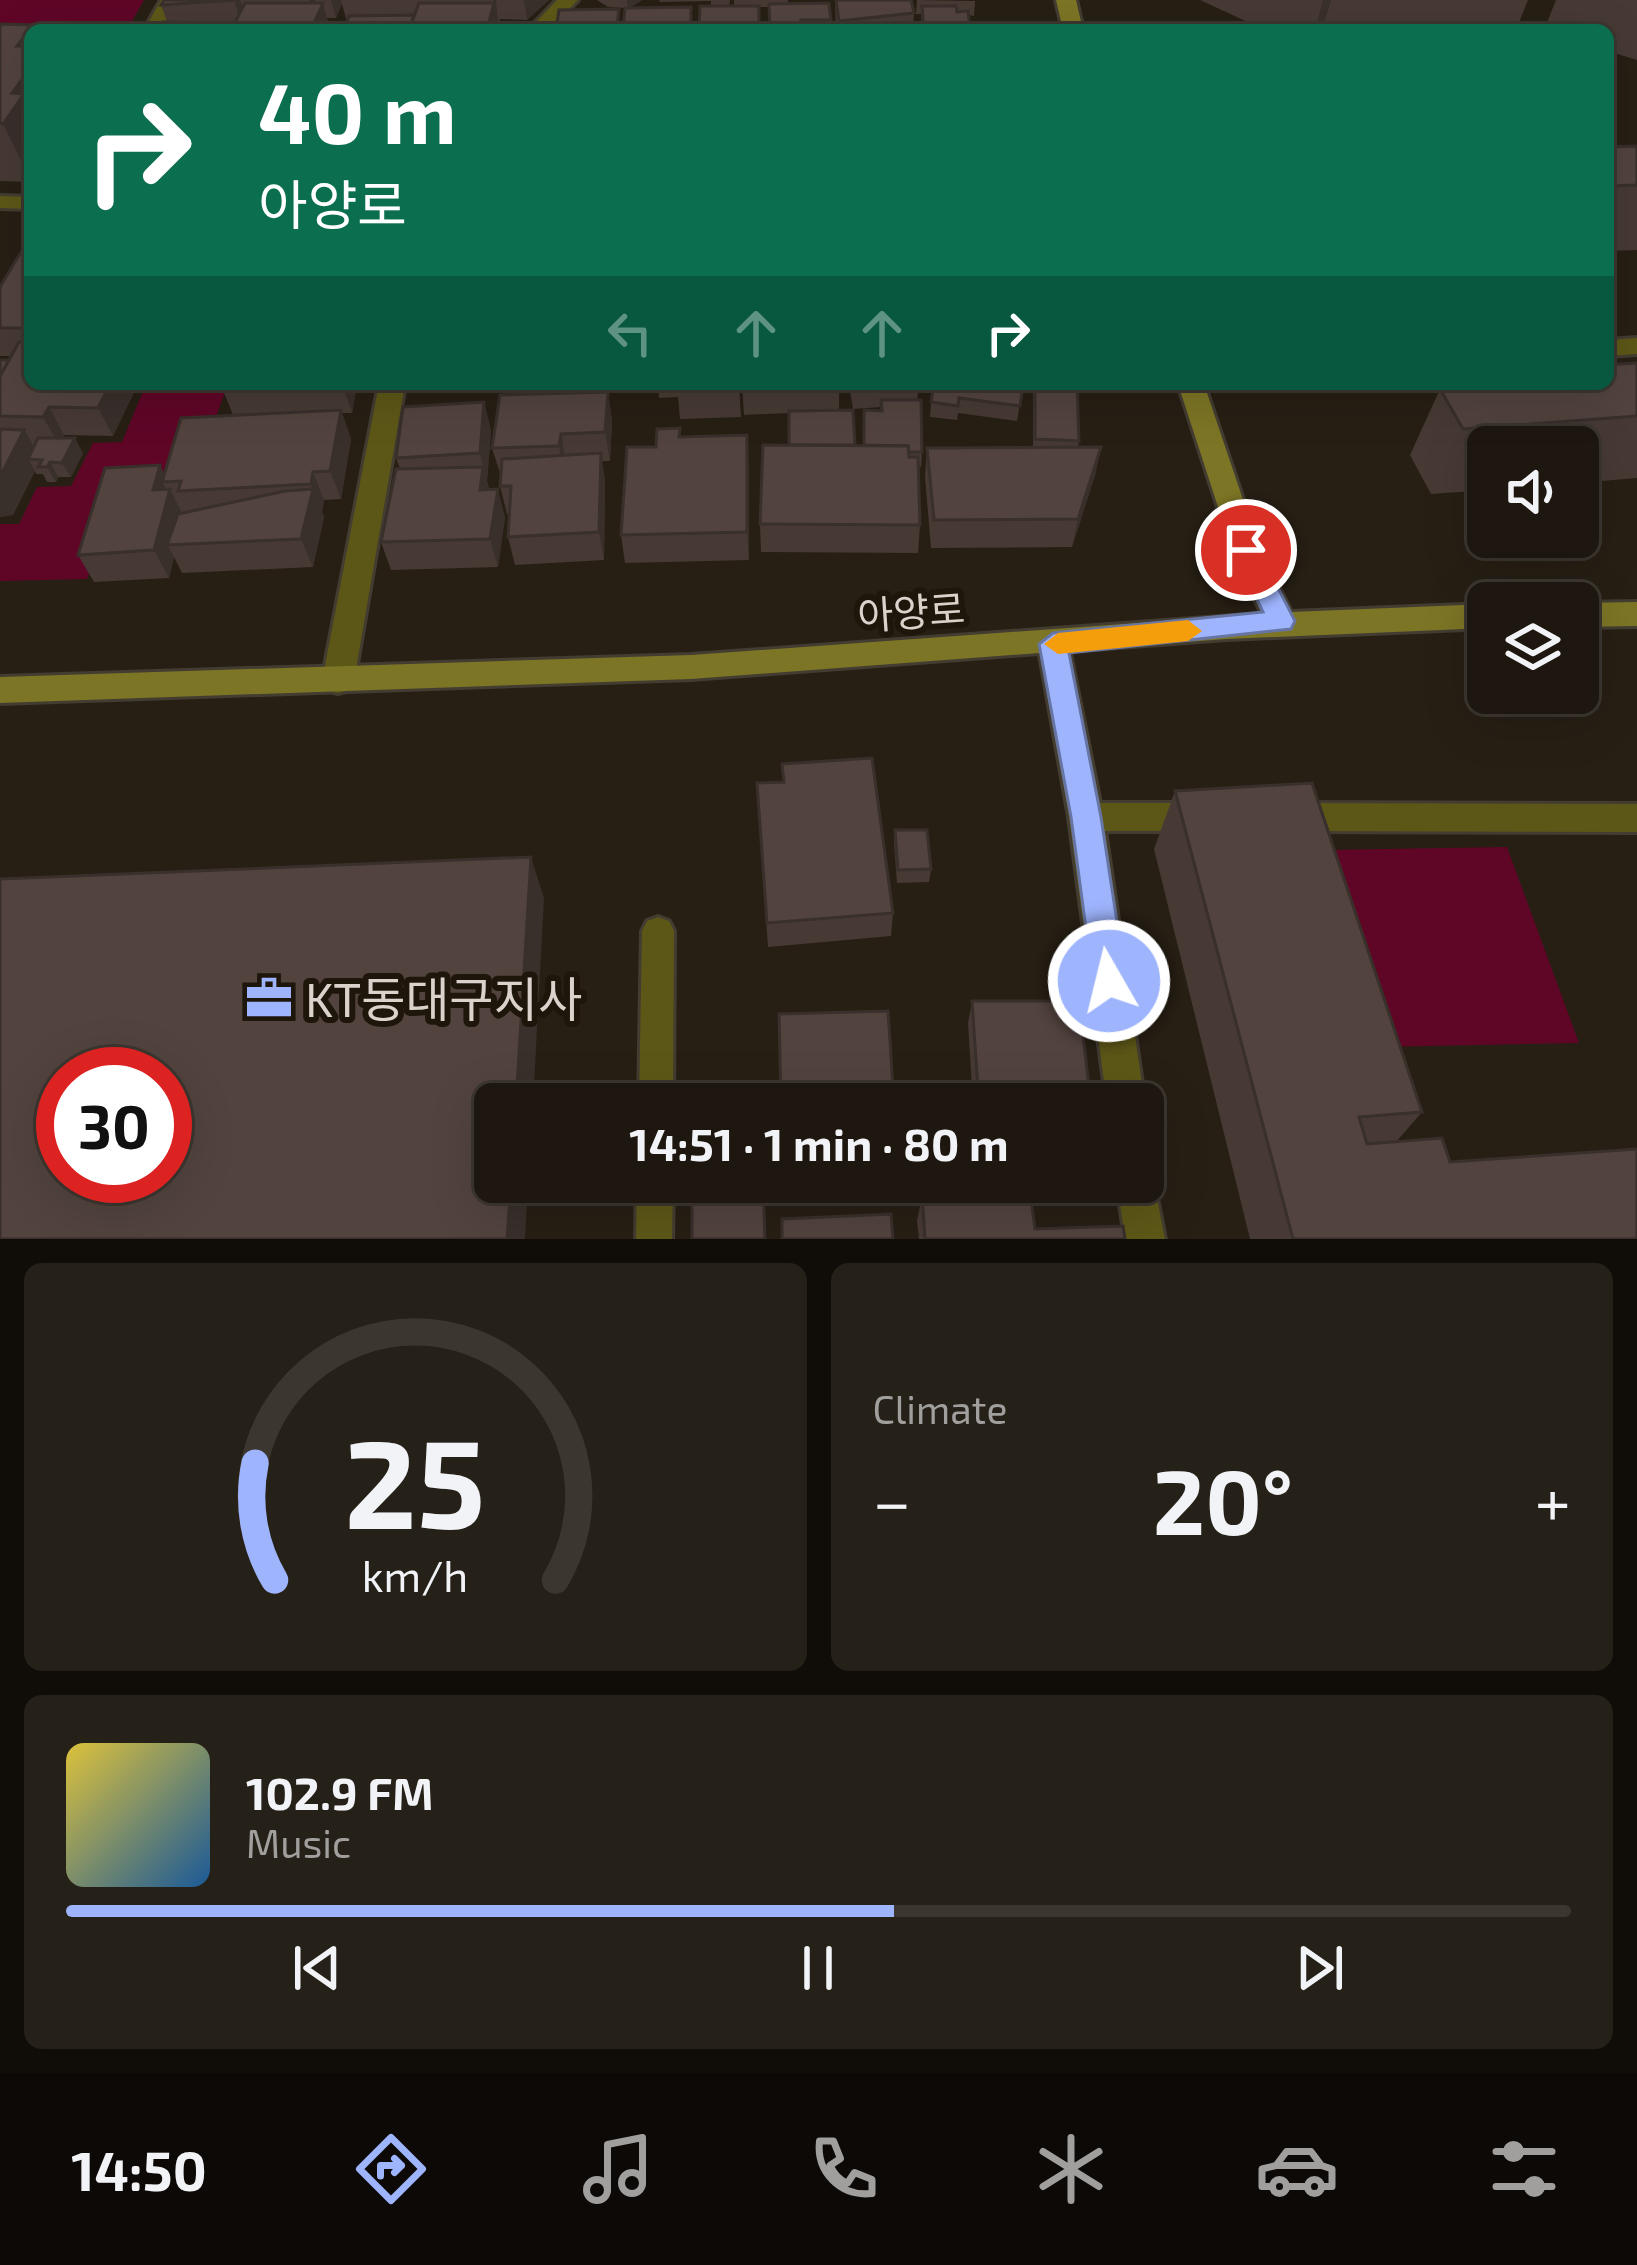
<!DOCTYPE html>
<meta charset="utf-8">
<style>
body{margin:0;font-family:"Exo 2","Noto Sans KR",sans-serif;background:#252018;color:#f1f3f6;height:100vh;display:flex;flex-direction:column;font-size:45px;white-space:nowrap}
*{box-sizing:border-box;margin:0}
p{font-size:39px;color:#a09f9e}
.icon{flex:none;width:66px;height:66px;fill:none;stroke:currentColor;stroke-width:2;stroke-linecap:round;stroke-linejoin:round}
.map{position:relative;height:1239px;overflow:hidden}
.side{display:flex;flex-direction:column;gap:24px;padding:24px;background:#100d08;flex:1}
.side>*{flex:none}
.hud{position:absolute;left:24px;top:24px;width:1590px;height:366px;border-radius:18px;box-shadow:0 12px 48px #0002,0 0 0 3px #3b362f;background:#0b6e4f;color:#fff;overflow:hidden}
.tools{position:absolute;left:1467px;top:426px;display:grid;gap:24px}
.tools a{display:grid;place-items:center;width:132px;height:132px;border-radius:18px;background:#1d170f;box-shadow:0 12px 48px #0002,0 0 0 3px #3b362f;font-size:60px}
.speed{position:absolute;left:36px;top:1047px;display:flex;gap:24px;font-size:60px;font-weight:700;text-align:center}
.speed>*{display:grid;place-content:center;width:156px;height:156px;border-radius:50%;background:#1d170f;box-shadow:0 12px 48px #0002,0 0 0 3px #3b362f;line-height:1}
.speed .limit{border:18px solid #d22;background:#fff;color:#111}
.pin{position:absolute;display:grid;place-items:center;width:102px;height:102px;color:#fff;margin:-51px;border:6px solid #fff;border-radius:50%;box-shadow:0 3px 12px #0007}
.me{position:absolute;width:132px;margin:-66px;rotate:352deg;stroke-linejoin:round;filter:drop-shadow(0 0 9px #0008)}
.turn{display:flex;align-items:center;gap:42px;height:252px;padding:0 36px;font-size:54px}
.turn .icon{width:156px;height:156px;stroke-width:2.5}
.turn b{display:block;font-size:84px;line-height:102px}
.lanes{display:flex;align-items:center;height:114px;padding:0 36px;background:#0003;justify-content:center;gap:60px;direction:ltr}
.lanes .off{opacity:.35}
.big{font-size:90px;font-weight:700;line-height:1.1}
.side .tile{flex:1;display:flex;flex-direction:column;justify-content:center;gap:18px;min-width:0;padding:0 42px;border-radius:18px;background:#252018}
.side .dial{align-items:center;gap:0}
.dial svg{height:312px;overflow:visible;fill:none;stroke:#3b362f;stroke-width:7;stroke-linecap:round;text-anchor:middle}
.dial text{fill:#f1f3f6;stroke:none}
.song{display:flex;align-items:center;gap:36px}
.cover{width:144px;height:144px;border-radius:18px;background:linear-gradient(135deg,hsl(50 70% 55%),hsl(210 70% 35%))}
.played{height:12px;border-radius:6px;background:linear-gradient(90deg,#9eb4fd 55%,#3b362f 55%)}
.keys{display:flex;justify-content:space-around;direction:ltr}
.heat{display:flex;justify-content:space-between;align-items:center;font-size:66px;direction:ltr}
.side .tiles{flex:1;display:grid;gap:24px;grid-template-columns:1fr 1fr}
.tile:last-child{grid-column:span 2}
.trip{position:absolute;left:474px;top:1083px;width:690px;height:120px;border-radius:18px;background:#1d170f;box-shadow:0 12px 48px #0002,0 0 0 3px #3b362f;font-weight:700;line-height:120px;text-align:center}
.dock{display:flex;height:192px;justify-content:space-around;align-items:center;background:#0c0906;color:#a09f9e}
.dock .icon{width:84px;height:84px}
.dock .on{color:#9eb4fd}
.dock b{font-size:54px;color:#f1f3f6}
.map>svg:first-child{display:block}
.green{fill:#5f0627}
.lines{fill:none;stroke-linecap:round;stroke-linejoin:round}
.lane-casing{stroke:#433c31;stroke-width:6}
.street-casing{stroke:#433c31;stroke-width:6}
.secondary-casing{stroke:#433c31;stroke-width:6}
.lane{fill:#5d5717;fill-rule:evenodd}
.street{fill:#5d5717;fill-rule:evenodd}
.secondary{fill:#7c7525;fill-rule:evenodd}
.wall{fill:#473a35}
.shaded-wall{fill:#392f2b}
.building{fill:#52433e;stroke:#392f2b;stroke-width:3;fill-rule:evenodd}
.route{fill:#9eb4fd;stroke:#6775a4;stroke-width:3}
.slow{fill:#f59e0b}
.labels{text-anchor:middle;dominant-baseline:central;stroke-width:12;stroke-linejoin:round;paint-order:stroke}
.street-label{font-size:39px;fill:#d9d3cc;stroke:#1e150b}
.near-poi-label{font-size:48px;fill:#d9d3cc;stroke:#1e150b;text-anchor:start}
</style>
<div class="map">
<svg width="1637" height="1239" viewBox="0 0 1637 1239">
<rect width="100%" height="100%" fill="#271f14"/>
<g class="green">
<path d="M 0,0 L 144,0 L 127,30 L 30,30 L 0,50 Z"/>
<path d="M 146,384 L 228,384 L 208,439 L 175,489 L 117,492 L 87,579 L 0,581 L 0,524 L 19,524 L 37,487 L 71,486 L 93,443 L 122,442 Z"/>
<path d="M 1507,847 L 1579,1043 L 1377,1047 L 1323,850 Z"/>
</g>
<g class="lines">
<defs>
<g id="lane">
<path d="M 0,196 L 30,197 L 30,209 L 0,208 Z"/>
<path d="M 1637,338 L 1637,354 L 1608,356 L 1608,340 Z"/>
<path d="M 658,917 L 669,921 L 674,931 L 673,1104 L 639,1104 L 642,931 L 647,921 Z"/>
<path d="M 637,1182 L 673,1182 L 672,1239 L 636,1239 Z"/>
</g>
<g id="street">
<path d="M 161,0 L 181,0 L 164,30 L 144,30 Z"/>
<path d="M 557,0 L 578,0 L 549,30 L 528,30 Z"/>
<path d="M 379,384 L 405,384 L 354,681 L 349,690 L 338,693 L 327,690 L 322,681 Z"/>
<path d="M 1053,632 L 1064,636 L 1068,644 L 1100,803 L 1206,803 L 1218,807 L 1223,817 L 1218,827 L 1206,831 L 1105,831 L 1145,1104 L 1143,1109 L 1143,1104 L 1107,1104 L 1069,817 L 1038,644 L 1042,636 Z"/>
<path d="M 1284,803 L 1637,804 L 1637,832 L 1284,831 L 1272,827 L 1267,817 L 1272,807 Z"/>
<path d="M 1143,1165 L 1151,1168 L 1165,1239 L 1125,1239 L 1117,1182 L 1143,1182 Z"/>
</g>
<g id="secondary">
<path d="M 1056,0 L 1076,0 L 1083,30 L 1063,30 Z"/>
<path d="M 1178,384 L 1204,384 L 1260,550 L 1291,612 L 1488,604 L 1488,628 L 1226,639 L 691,679 L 0,703 L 0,677 L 691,655 L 1262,614 L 1232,550 Z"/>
<path d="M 1637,602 L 1637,626 L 1578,627 L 1578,603 Z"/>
</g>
</defs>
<use href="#lane" class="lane-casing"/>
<use href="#street" class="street-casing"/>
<use href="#secondary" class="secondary-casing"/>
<use href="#lane" class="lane"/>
<use href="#street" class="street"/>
<use href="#secondary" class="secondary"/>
</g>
<g class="wall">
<path d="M 164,0 L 549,0 L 527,20 L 500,19 L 499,30 L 344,30 L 347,22 L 342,4 L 336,18 L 327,18 L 330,30 L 158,30 L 167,22 L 161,5 Z"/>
<path d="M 597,0 L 642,0 L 629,8 L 691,7 L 692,30 L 623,30 L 625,8 L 608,7 Z"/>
<path d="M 659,0 L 730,0 L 729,6 L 734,6 L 734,0 L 788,0 L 788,4 L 831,20 L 831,30 L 769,30 L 769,7 L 711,6 L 711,1 L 660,2 Z"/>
<path d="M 835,0 L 911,0 L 914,13 L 913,30 L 836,30 Z"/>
<path d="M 917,0 L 975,1 L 974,16 L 969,15 L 970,30 L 922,30 L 921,14 L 916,14 Z"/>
<path d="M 1200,0 L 1528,0 L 1516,30 L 1265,30 Z"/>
<path d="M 1556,0 L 1637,0 L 1637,60 L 1608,51 L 1608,30 L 1556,30 L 1557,28 L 1546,25 Z"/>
<path d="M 0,24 L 33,25 L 35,30 L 30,30 L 30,182 L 0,181 Z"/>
<path d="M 1637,146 L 1637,250 L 1608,251 L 1608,147 Z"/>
<path d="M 30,237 L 30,384 L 138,384 L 113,436 L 64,435 L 63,438 L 83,453 L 71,477 L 58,477 L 56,482 L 47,482 L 43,474 L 36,474 L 35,471 L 13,515 L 0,517 L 0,360 L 9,360 L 11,356 L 0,356 L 0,287 Z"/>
<path d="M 1637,363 L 1637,478 L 1578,483 L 1578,447 L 1488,447 L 1488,490 L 1431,494 L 1410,455 L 1440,389 L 1608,384 Z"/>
<path d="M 357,384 L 352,413 L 342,413 L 351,439 L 341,499 L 324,500 L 322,512 L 324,517 L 313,567 L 182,573 L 174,557 L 169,578 L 94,582 L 78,555 L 160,465 L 164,474 L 233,415 L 223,390 Z"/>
<path d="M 435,384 L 510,384 L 509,391 L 438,392 Z"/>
<path d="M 513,384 L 607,384 L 606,392 L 608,392 L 612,421 L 610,461 L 602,461 L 605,481 L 604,560 L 515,565 L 508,537 L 509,514 L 507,514 L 500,486 L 501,476 L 492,448 L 516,395 Z"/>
<path d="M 658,384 L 739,384 L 741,417 L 680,419 L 678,397 L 659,398 Z"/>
<path d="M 742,384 L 839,384 L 839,411 L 855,445 L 864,445 L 881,407 L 853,409 L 849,384 L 919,384 L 917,400 L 922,452 L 921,467 L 918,467 L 920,525 L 918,553 L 761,552 L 760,524 L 789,445 L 789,413 L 744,415 Z"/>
<path d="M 1023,384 L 1017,421 L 958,413 L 957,420 L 930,417 L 931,402 Z"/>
<path d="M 1033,384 L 1079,441 L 1078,447 L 1101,447 L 1095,475 L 1072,547 L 931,548 L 925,477 L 927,448 L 1033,448 Z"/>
<path d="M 484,402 L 491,431 L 487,481 L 489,489 L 505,517 L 498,567 L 391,570 L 381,542 L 400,469 L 396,458 Z"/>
<path d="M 747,435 L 749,560 L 625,563 L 621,535 L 656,447 L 680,437 Z"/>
<path d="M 757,783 L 893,913 L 891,936 L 768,947 Z"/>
<path d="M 1175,791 L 1422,1112 L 1396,1142 L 1637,1239 L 1250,1239 L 1154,849 Z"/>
<path d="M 895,830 L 931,869 L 929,882 L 897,883 L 894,844 Z"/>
<path d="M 972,1001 L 1091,1104 L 973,1104 L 968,1023 Z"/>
<path d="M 922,1196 L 1035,1229 L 1125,1239 L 919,1239 L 917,1221 Z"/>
</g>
<g class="shaded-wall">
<path d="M 234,0 L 240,0 L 247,20 L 243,28 Z"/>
<path d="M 309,0 L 315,0 L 318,13 L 323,3 L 330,30 L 311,30 L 315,20 Z"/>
<path d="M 331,0 L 341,0 L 342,4 L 336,18 Z"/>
<path d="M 493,0 L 496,0 L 499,30 L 489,30 L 488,26 L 494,5 Z"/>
<path d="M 524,0 L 549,0 L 527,20 Z"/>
<path d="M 627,0 L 642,0 L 628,9 Z"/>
<path d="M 1323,0 L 1331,0 L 1322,30 L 1315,30 Z"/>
<path d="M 33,25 L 35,30 L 30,30 L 30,179 L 3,124 L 12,93 L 17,46 Z"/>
<path d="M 110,384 L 138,384 L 113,436 L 98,408 Z"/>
<path d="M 342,384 L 357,384 L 352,413 Z"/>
<path d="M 608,392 L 612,421 L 610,461 L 605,432 Z"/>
<path d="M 484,402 L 491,431 L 487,481 L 491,496 L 480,490 L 483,468 L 480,453 Z"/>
<path d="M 49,407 L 64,435 L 59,445 L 43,417 Z"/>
<path d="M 341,410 L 351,439 L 341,499 L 330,471 Z"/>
<path d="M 24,430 L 41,458 L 28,459 L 35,471 L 13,515 L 0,517 L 0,477 Z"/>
<path d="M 561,434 L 566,462 L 564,474 L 559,446 Z"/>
<path d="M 747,435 L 749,464 L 749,560 L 747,532 Z"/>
<path d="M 75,438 L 83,453 L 71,477 L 62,463 Z"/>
<path d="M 1101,447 L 1095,475 L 1072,547 L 1078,519 Z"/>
<path d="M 601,453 L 605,481 L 604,560 L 599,532 Z"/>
<path d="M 50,462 L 58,477 L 56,482 L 47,467 Z"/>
<path d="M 160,465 L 168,481 L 162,482 L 169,495 L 170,489 L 184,517 L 167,545 L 174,557 L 169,578 L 154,550 L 153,490 Z"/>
<path d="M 313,472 L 324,500 L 322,512 L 324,517 L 313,567 L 301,539 L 313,490 L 311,484 Z"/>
<path d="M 498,489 L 505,517 L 498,567 L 490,539 Z"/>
<path d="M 531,857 L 544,898 L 533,1104 L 516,1104 Z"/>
<path d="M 511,1182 L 528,1182 L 525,1239 L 507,1239 Z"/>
</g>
<g class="building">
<path d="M 164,0 L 234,0 L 161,5 Z"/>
<path d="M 836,0 L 911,0 L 914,13 L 839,21 Z"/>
<path d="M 245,3 L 323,3 L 311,30 L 231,30 Z"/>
<path d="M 419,3 L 494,3 L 488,26 L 409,30 Z"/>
<path d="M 829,3 L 831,20 L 801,20 L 802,30 L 770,30 L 769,4 Z"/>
<path d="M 700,6 L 759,6 L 759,30 L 699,30 Z"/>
<path d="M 922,6 L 956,6 L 957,12 L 968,11 L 970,28 L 924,30 Z"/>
<path d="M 691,7 L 691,28 L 623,29 L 625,8 Z"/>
<path d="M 619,9 L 617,28 L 556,29 L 559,10 Z"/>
<path d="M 414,15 L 409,30 L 344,30 L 349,16 Z"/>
<path d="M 162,22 L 224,23 L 221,30 L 158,30 Z"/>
<path d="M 0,24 L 33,25 L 17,46 L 30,46 L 30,69 L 12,93 L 24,94 L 3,124 L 0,123 Z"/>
<path d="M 1637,146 L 1637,185 L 1608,186 L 1608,147 Z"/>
<path d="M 30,237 L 30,328 L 0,328 L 0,287 Z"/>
<path d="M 19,342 L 30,342 L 30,384 L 110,384 L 98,408 L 49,407 L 43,417 L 0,416 L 0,376 Z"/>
<path d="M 0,360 L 9,360 L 0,376 Z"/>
<path d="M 1637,363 L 1637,416 L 1463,429 L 1440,389 L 1499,384 L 1608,384 L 1608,365 Z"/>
<path d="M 224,384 L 342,384 L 223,390 Z"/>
<path d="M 677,384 L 739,384 L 739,388 L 677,391 Z"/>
<path d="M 742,384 L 811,384 L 742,387 Z"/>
<path d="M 934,384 L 1023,384 L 1020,406 L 959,398 L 958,406 L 931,402 Z"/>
<path d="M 1035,384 L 1077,384 L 1079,441 L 1035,439 Z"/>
<path d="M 608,392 L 605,432 L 561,434 L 559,446 L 492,448 L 500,395 Z"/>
<path d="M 881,400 L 921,400 L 922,452 L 909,452 L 908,446 L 864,445 L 864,410 L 882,411 Z"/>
<path d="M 484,402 L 480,453 L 396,458 L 403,407 Z"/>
<path d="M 341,410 L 330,471 L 313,472 L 311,484 L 178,491 L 181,481 L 162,482 L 181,418 Z"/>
<path d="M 853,410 L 855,445 L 789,445 L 789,411 Z"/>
<path d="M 680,428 L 679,437 L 747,435 L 747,532 L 621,535 L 627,447 L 656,447 L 657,429 Z"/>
<path d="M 0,429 L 24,430 L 0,477 Z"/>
<path d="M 38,438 L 75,438 L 62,463 L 50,462 L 47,467 L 38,467 L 42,460 L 28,459 Z"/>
<path d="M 763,445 L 908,446 L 909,457 L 918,457 L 920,525 L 760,524 Z"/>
<path d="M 1101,447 L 1078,519 L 934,520 L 927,448 Z"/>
<path d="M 601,453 L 599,532 L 508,537 L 511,486 L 500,486 L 502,459 Z"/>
<path d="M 160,465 L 153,490 L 170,489 L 154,550 L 78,555 L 105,468 Z"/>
<path d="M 483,467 L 480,490 L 498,489 L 490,539 L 381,542 L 396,469 Z"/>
<path d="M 313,489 L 301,539 L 167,545 L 178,514 L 285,491 Z"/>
<path d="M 872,758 L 893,913 L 767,923 L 757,783 L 784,782 L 782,764 Z"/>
<path d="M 1312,783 L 1422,1112 L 1359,1117 L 1367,1144 L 1442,1138 L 1450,1162 L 1637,1149 L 1637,1239 L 1293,1239 L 1175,791 Z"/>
<path d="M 895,830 L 927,830 L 931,869 L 898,870 Z"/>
<path d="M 531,857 L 516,1104 L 495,1104 L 495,1182 L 511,1182 L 507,1239 L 0,1239 L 0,879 ZM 63,1074 L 165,1074 L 165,1176 L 63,1176 Z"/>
<path d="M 972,1001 L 1079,1001 L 1091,1104 L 979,1104 Z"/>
<path d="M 888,1011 L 894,1102 L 781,1104 L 779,1014 Z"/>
<path d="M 692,1182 L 763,1182 L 765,1239 L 692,1239 Z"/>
<path d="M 1030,1192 L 1035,1229 L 1123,1226 L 1125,1239 L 925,1239 L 922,1196 Z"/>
<path d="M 891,1214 L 893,1239 L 782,1239 L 782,1219 Z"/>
</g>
<path class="route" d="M 1246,540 L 1255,543 L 1295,621 L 1291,629 L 1069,653 L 1101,817 L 1126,981 L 1121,992 L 1109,996 L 1097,992 L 1093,981 L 1071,817 L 1039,644 L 1053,633 L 1263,612 L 1233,550 Z"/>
<path class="slow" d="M 1188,620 L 1202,631 L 1188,641 L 1058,654 L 1044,644 L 1058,633 Z"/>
<defs>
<symbol id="office-bare" viewBox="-9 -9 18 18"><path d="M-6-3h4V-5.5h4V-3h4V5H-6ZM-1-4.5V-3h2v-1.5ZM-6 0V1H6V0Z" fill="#9eb4fd" stroke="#1e150b" stroke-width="2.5" paint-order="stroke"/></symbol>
</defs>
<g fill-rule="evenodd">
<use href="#office-bare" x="236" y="965" width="66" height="66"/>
</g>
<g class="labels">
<g class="street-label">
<text transform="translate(911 611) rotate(-4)">아양로</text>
</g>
<g class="near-poi-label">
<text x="305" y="998">KT동대구지사</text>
</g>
</g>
</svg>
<div class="tools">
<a><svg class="icon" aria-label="sound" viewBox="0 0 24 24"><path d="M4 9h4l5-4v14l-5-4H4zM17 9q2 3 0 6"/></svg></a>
<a><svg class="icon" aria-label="layers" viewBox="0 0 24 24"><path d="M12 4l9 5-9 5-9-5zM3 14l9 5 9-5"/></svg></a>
</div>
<div class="speed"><div class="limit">30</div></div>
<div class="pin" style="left:1246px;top:550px;background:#d93025"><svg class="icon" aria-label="arrive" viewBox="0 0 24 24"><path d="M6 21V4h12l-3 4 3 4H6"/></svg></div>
<svg class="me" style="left:1109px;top:981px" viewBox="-20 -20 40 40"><circle r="17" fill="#9eb4fd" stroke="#fff" stroke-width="3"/><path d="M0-11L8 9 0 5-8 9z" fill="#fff"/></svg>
<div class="trip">14:51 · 1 min · 80 m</div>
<div class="hud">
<div class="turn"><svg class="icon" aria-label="right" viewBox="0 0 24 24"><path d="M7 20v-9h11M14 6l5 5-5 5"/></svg><div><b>40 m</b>아양로</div></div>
<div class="lanes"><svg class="icon off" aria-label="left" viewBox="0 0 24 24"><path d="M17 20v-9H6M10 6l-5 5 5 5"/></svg><svg class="icon off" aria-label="ahead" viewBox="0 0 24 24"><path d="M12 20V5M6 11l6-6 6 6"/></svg><svg class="icon off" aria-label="ahead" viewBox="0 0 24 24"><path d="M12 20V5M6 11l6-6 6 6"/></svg><svg class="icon" aria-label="right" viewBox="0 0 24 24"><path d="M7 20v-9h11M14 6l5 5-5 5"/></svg></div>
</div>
</div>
<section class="side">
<div class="tiles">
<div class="tile dial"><svg viewBox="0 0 100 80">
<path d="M14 69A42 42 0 1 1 86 69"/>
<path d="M14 69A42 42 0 0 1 9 39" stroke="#9eb4fd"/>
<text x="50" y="56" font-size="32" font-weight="700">25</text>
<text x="50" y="72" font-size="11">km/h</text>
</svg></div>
<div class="tile"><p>Climate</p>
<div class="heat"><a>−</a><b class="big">20°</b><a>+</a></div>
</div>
<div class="tile">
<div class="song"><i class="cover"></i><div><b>102.9 FM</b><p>Music</p></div></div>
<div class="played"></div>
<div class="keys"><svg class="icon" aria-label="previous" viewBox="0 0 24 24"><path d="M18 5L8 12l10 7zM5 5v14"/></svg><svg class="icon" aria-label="pause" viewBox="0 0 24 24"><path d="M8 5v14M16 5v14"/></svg><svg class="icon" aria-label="next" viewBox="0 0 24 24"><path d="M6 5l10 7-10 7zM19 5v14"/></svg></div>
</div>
</div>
</section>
<nav class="dock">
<b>14:50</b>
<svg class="icon on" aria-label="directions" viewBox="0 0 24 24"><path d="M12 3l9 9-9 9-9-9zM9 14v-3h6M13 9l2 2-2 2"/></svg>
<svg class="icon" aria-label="music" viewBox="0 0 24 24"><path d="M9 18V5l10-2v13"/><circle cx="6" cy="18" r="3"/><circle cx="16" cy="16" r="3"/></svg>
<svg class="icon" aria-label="phone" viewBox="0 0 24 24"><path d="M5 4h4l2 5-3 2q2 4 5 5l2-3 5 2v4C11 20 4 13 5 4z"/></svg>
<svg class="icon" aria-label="climate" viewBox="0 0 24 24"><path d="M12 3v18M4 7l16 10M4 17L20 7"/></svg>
<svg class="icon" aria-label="car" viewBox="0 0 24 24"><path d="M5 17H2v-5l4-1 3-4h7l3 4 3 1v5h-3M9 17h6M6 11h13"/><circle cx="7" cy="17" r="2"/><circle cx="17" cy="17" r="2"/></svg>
<svg class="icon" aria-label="filters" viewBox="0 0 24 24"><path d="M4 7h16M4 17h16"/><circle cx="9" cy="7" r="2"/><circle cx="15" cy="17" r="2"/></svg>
</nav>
